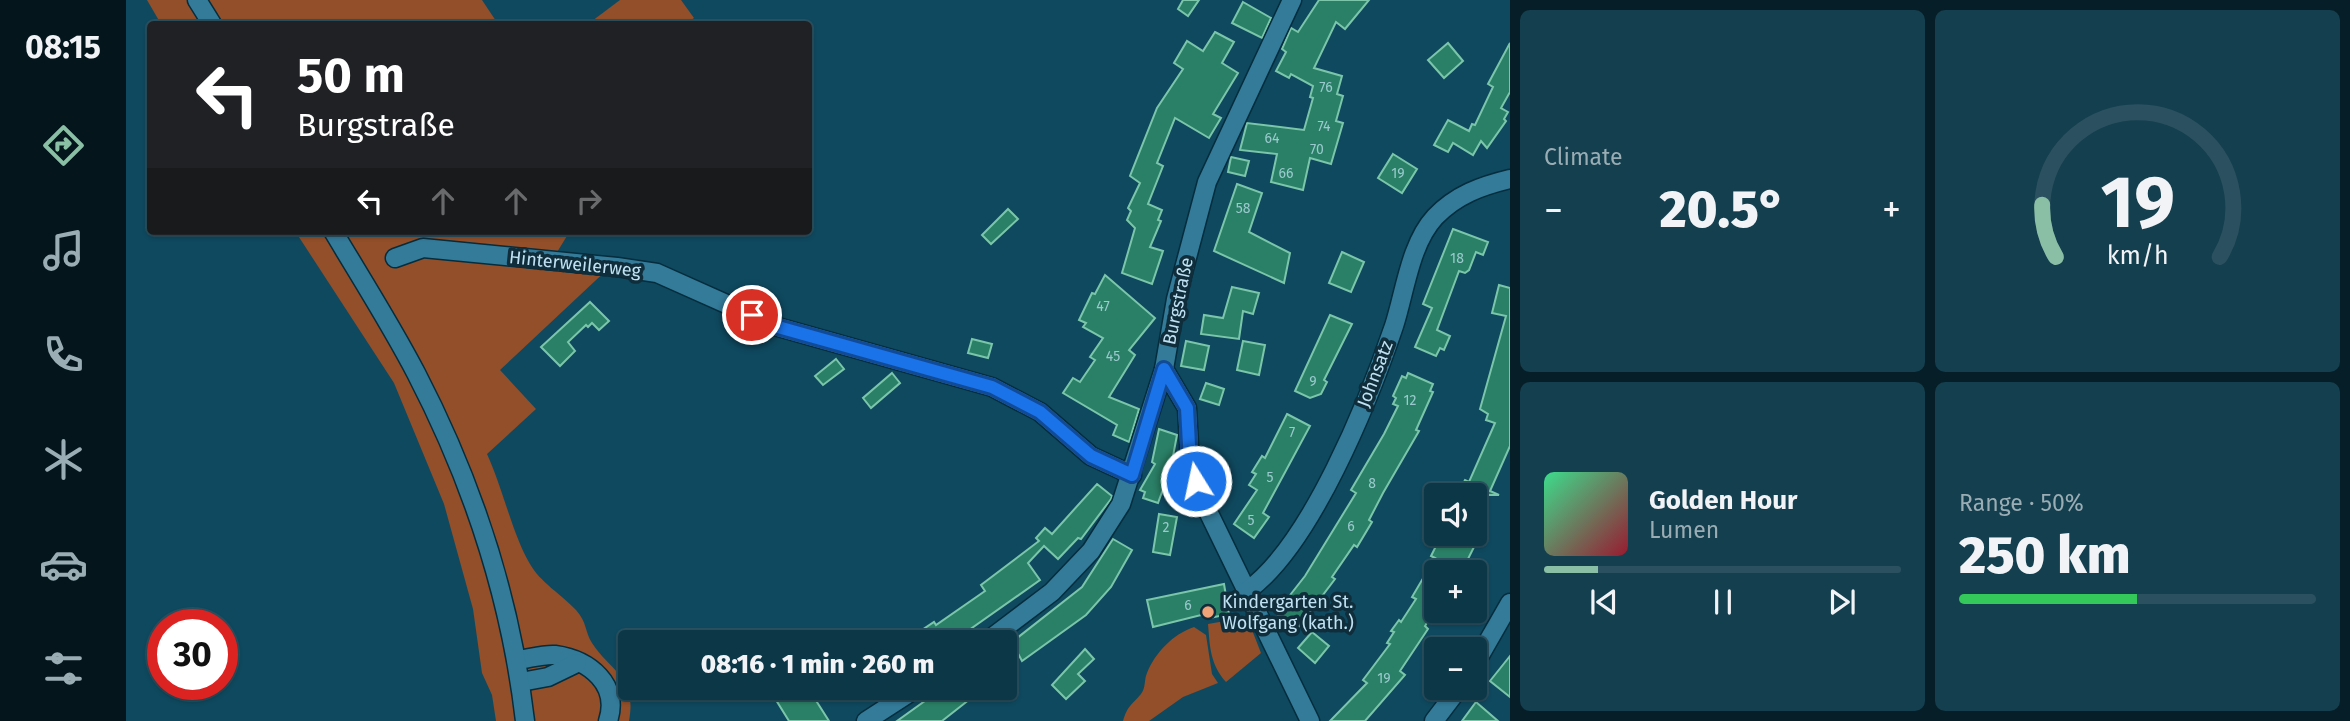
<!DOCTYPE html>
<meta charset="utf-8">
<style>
body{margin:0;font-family:"Fira Sans",sans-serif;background:#143f4e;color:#f1f3f6;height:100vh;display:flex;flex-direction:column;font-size:26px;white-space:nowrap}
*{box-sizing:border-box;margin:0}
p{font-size:23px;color:#9aacb4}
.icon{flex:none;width:38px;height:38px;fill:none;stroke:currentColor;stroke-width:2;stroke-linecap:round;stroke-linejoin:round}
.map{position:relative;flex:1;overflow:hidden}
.panel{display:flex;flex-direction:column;gap:10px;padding:10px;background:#061e27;width:840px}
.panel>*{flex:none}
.top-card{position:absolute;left:21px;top:21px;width:665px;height:214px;border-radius:7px;box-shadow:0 2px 5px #0004,0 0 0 2px #2b5160;background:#202124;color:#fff;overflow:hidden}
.tools{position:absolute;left:1298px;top:483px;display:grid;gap:14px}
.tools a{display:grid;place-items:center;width:63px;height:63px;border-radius:7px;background:#0b3747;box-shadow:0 2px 5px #0004,0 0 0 2px #2b5160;font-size:35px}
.speed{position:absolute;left:21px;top:609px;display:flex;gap:14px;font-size:35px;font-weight:700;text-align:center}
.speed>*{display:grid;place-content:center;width:91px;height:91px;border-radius:50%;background:#0b3747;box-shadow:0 2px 5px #0004,0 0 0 2px #2b5160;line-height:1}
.speed .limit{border:10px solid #d22;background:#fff;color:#111}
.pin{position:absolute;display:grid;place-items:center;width:60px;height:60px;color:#fff;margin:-30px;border:4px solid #fff;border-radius:50%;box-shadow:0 2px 7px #0007}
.me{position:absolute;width:77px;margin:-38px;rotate:350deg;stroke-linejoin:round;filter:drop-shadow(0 0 5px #0008)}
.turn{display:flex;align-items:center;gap:24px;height:147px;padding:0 35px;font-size:32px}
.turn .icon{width:91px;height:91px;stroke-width:2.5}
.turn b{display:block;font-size:49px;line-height:60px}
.lanes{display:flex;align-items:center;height:66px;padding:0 35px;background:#0003;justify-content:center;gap:35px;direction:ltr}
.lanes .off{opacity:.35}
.big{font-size:52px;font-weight:800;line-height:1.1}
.panel .tile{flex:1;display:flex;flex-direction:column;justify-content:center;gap:10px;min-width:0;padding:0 24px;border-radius:10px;background:#143f4e}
.panel .dial{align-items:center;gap:0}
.dial svg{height:182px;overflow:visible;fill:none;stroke:#2b5160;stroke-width:7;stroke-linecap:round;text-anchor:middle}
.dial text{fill:#f1f3f6;stroke:none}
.song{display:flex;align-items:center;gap:21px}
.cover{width:84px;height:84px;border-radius:10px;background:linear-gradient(135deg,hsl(150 70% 55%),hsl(350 70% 35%))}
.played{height:7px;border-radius:4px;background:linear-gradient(90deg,#8abfa5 15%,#2b5160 15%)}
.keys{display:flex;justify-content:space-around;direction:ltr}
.heat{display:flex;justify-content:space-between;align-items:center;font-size:38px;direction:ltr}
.charge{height:10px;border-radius:5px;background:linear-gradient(90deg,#34c759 50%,#2b5160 0)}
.panel .tiles{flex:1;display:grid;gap:10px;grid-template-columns:repeat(2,1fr)}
.trip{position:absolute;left:492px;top:630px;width:399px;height:70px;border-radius:7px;background:#0b3747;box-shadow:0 2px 5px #0004,0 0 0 2px #2b5160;font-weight:800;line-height:70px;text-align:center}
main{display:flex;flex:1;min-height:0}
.tabs{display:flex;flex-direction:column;width:126px;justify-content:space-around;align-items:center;background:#04161c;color:#9aacb4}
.tabs .icon{width:49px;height:49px}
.tabs .active{color:#8abfa5}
.tabs b{font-size:32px;color:#f1f3f6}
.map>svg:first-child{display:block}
.green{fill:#924f29}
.building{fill:#2a8066;stroke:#7bc6aa;stroke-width:2}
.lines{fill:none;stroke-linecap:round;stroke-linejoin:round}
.street-casing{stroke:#052d3d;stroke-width:21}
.secondary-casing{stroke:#052d3d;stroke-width:21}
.street{stroke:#337b99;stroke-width:18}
.secondary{stroke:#337b99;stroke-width:18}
.route-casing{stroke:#114b97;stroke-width:18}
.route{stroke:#1a73e8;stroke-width:12}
.poi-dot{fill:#f0a279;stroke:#0f2d3a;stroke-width:2.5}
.labels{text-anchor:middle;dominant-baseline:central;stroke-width:7;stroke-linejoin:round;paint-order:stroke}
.number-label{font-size:14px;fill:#9ac9ce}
.street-label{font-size:18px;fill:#bfe1f1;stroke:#0f2d3a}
.poi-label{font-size:18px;fill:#bfe1f1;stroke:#0f2d3a;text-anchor:start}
</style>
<main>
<nav class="tabs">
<b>08:15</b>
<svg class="icon active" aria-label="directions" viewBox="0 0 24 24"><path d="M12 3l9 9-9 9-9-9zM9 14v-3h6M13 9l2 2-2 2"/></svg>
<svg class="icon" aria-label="music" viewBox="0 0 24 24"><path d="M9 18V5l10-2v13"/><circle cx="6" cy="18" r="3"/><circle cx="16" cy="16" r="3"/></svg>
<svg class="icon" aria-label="phone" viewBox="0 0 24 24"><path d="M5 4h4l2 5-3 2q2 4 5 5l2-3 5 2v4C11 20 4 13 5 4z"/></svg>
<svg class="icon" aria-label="climate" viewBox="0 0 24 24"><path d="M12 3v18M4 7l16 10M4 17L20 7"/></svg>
<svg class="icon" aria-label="car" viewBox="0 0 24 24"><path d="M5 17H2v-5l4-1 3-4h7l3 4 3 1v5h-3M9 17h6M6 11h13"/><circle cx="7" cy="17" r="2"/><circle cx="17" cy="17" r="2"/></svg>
<svg class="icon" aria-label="filters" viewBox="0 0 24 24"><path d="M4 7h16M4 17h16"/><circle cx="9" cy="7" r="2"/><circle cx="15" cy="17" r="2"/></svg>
</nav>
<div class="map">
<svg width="1384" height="721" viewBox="0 0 1384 721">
<rect width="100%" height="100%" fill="#0f495f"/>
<g class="green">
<path d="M 21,0 L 356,0 L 372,24 L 35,24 Z"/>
<path d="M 494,0 L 555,0 L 568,18 L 559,24 L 462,24 Z"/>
<path d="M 169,231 L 444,231 L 425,262 L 485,266 L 374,370 L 410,409 L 361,454 C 376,486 387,536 404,564 C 414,582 436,595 450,610 C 461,622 459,632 466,643 C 486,673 511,677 503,721 L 370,721 L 366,695 L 356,673 L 347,609 L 318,504 L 268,383 Z"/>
<path d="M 1116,618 L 1126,630 L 1135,653 L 1100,682 C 1084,664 1084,647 1082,624 Z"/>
<path d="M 1068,627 L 1080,635 L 1086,674 L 1092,683 L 1057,697 L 1023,721 L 997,721 C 1002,705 1005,706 1015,694 C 1020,688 1018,679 1021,673 C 1029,653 1047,634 1068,627 Z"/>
</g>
<g class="building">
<path d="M 1057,0 L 1073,0 L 1062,16 L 1052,9 Z"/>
<path d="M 1193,0 L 1243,0 L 1219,29 L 1210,22 L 1188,68 L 1216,76 L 1211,94 L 1217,96 L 1210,121 L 1217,123 L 1205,164 L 1184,158 L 1177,190 L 1145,182 L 1151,154 L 1114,150 L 1121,123 L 1178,130 L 1187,98 L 1184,97 L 1187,86 L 1165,74 L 1163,78 L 1150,71 L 1160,52 L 1156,49 L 1165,28 L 1172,32 Z"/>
<path d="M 1117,2 L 1145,18 L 1136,38 L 1106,23 Z"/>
<path d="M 1089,32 L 1108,42 L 1096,63 L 1112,73 L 1087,114 L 1095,118 L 1083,138 L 1049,118 L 1031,163 L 1037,166 L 1022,204 L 1036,210 L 1032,220 L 1035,221 L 1024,247 L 1037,251 L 1026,284 L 996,273 L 1009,228 L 1001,220 L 1005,211 L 1002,208 L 1014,183 L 1004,176 L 1031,108 L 1057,69 L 1048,63 L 1061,41 L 1077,51 Z"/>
<path d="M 1322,43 L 1337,61 L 1318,78 L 1302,60 Z"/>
<path d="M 1384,43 L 1384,92 L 1375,108 L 1382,112 L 1378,119 L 1380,121 L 1361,148 L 1355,141 L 1347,155 L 1327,143 L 1322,152 L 1308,145 L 1322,120 L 1343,131 L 1346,124 L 1349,125 L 1367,87 L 1362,84 Z"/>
<path d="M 1267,154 L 1291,169 L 1276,193 L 1252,178 Z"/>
<path d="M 1105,157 L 1123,161 L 1119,176 L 1102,172 Z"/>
<path d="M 1111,184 L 1136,193 L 1123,232 L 1164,253 L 1158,283 L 1088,251 Z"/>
<path d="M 882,209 L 892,219 L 865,244 L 856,235 Z"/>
<path d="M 1327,229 L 1362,242 L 1357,255 L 1350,252 L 1343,270 L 1339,273 L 1333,271 L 1311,330 L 1324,336 L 1318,350 L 1314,348 L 1310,356 L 1289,347 L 1306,308 L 1297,304 Z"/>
<path d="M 1216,252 L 1238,262 L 1225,292 L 1203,283 Z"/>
<path d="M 979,275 L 1029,318 L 1003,350 L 1009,355 L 983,397 L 1013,409 L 1003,442 L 987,435 L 991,425 L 937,393 L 947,378 L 954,382 L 969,360 L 964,357 L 977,338 L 957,327 L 960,323 L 953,320 L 966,293 L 969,294 Z"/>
<path d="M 1373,285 L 1384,288 L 1384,446 L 1364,491 L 1373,495 L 1362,495 L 1349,521 L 1349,495 L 1331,495 L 1339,480 L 1343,482 L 1369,423 L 1360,420 L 1362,414 L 1354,409 L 1380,316 L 1366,313 Z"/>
<path d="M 1106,287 L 1133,293 L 1127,314 L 1117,311 L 1113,339 L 1075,334 L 1078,315 L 1097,318 Z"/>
<path d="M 464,302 L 483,321 L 473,330 L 466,323 L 462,327 L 460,325 L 442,342 L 449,351 L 434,366 L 415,347 Z"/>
<path d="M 1204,315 L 1226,324 L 1198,380 L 1201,382 L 1195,394 L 1184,398 L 1169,391 Z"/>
<path d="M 846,339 L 866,344 L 862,358 L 842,353 Z"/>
<path d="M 1060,341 L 1083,346 L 1078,370 L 1055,366 Z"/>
<path d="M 1117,341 L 1139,345 L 1133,375 L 1111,370 Z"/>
<path d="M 710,359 L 718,369 L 697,385 L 689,376 Z"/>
<path d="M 766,373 L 774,383 L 745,408 L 737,398 Z"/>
<path d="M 1282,373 L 1307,384 L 1304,391 L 1307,392 L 1290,430 L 1293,431 L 1257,493 L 1243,520 L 1246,522 L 1231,547 L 1228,545 L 1206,577 L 1209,579 L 1171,629 L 1150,613 L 1179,576 L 1230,493 L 1225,490 L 1258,434 L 1272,406 L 1267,404 L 1270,398 L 1267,396 L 1276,376 L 1280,378 Z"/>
<path d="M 1080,383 L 1098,389 L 1093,405 L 1074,399 Z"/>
<path d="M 1161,414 L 1184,426 L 1137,513 L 1143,517 L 1128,538 L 1108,524 L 1131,490 L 1123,485 L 1130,474 L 1126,472 L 1136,456 L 1139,458 Z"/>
<path d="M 1033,429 L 1051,435 L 1045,467 L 1032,503 L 1017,498 L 1019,492 L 1014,490 L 1029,464 L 1026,462 Z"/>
<path d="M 971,484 L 986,496 L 985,499 L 955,539 L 952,538 L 932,559 L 918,546 L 902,563 L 914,580 L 826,642 L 778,642 L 808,622 L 810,625 L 859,591 L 855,585 L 913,541 L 910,538 L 919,528 L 926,534 Z"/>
<path d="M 1033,514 L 1051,517 L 1044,555 L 1027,552 Z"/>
<path d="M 1316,534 L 1341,534 L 1352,539 L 1336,571 L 1311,559 L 1311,607 L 1299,626 L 1302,629 L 1274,671 L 1279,675 L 1239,721 L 1204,721 L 1241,683 L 1237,680 L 1264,644 L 1261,643 L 1268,632 L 1265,631 L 1273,620 L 1275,622 L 1290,599 L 1286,597 L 1309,558 L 1305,556 Z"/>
<path d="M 987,539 L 1006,550 L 985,587 L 960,615 L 896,661 L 886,642 L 956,587 Z"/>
<path d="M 1098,584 L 1103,614 L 1084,618 L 1075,615 L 1027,627 L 1021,600 Z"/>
<path d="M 1186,632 L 1203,646 L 1189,663 L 1172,648 Z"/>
<path d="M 959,649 L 968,659 L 952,674 L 959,681 L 940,699 L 926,685 Z"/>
<path d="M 1384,656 L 1384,697 L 1364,681 Z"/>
<path d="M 669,688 L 682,688 L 703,721 L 663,721 L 650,700 Z"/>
<path d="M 817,688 L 858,688 L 816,721 L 771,721 Z"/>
<path d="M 1350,702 L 1372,721 L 1336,721 Z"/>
</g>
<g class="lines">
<defs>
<g id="street">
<path d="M 269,258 L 297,248 L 491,267 L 531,273 L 652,327 L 866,387 L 914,412 L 965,456 L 1006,475"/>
<path d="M 1038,369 L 1061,408 L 1064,463 L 1076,499 L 1184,721"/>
<path d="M 1122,590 C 1185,545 1243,400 1268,326 C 1279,292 1284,244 1309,217 C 1330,195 1355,186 1384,179"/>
<path d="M 860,642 L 926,592 L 965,551 L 995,504 L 1038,369 L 1050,299 L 1081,182 L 1166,0"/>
<path d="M 391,660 C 402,659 417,654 429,655 C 464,660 494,685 482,721"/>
<path d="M 1349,664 L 1384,603"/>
<path d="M 395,682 L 422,677 L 451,663"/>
<path d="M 740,721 L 791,688"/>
<path d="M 1308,721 L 1333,688"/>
</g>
<g id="secondary">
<path d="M 71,0 L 86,24"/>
<path d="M 207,231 C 235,278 265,325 290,373 C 346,481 385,600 399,721"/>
</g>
</defs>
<use href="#street" class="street-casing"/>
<use href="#secondary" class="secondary-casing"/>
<use href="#street" class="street"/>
<use href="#secondary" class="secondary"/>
</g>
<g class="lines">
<defs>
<path id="route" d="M 626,315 L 652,327 L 866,387 L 914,412 L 965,456 L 1006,475 L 1038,369 L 1061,408 L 1064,463 L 1070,481"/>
</defs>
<use href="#route" class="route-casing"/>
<use href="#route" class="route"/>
</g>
<circle class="poi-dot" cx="1082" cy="612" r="7"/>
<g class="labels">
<g class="number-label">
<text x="1200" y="87">76</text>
<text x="1198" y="126">74</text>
<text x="1146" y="138">64</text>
<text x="1191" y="149">70</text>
<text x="1160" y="173">66</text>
<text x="1272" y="173">19</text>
<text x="1117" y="208">58</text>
<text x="1331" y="258">18</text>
<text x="977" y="306">47</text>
<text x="987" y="356">45</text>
<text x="1187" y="381">9</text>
<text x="1284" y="400">12</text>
<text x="1166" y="432">7</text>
<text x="1144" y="477">5</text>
<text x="1246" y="483">8</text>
<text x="1125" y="520">5</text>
<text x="1225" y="526">6</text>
<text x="1040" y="527">2</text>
<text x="1062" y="605">6</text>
<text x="1258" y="678">19</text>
</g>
<g class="street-label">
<text transform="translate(449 264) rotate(6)">Hinterweilerweg</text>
<text transform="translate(1052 301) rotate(-78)">Burgstraße</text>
<text transform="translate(1249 374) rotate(-69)">Johnsatz</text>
</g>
<g class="poi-label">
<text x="1096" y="602">Kindergarten St.<tspan x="1096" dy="21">Wolfgang (kath.)</tspan></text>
</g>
</g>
</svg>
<div class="tools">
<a><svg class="icon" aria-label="sound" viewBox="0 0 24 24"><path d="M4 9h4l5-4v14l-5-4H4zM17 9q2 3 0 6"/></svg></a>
<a>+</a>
<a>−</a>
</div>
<div class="speed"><div class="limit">30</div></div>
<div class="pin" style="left:626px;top:315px;background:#d93025"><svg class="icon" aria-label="arrive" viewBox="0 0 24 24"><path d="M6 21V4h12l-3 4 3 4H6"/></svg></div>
<svg class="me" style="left:1070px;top:481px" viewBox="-20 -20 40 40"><circle r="17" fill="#1a73e8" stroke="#fff" stroke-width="3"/><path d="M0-11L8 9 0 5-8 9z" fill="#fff"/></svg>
<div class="trip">08:16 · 1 min · 260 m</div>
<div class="top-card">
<div class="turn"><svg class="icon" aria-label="left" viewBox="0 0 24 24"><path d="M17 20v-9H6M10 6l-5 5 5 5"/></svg><div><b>50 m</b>Burgstraße</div></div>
<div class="lanes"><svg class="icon" aria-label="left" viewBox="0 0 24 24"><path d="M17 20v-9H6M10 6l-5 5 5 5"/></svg><svg class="icon off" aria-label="ahead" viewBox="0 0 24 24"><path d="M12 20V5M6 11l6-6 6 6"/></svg><svg class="icon off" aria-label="ahead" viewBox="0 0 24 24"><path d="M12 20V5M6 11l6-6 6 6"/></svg><svg class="icon off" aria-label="right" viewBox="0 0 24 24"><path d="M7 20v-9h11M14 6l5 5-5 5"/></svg></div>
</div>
</div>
<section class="panel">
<div class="tiles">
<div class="tile"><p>Climate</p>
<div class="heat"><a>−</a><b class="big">20.5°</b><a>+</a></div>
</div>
<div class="tile dial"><svg viewBox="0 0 100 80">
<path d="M14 69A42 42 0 1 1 86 69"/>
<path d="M14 69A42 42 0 0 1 8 46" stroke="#8abfa5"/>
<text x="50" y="56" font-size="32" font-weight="700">19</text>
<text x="50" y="72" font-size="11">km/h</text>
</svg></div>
<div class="tile">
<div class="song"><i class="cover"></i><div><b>Golden Hour</b><p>Lumen</p></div></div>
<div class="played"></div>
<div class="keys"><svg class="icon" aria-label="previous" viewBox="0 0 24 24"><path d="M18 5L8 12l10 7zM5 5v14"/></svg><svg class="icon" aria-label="pause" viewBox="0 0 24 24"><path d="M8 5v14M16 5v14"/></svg><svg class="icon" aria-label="next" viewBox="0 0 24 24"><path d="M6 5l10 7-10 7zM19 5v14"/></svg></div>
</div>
<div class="tile"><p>Range · 50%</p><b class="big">250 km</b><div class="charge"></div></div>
</div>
</section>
</main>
